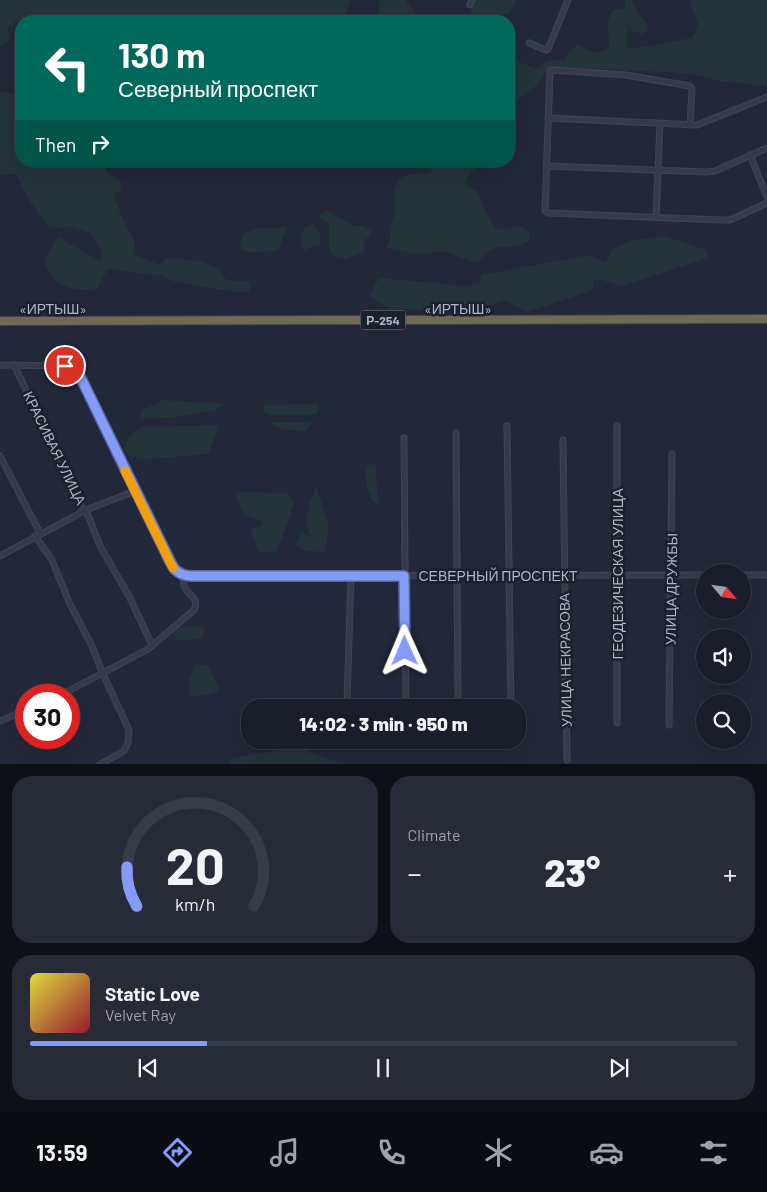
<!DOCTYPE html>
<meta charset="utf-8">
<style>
body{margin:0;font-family:Barlow,sans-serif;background:#272b38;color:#f1f3f6;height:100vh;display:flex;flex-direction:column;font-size:19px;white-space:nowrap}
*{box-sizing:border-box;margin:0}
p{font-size:16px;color:#9fa2a9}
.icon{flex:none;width:28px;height:28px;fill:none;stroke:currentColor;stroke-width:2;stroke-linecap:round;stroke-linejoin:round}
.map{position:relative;height:764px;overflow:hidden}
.sheet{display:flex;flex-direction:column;gap:12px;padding:12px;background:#0e1018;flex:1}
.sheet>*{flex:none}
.banner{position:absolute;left:15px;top:15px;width:500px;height:152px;border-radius:20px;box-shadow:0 5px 20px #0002,0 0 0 1px #383c48;background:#00695c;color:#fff;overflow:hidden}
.needle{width:32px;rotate:119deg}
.tools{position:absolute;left:696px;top:564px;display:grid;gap:10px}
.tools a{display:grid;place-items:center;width:55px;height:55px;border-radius:50%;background:#1a1e2c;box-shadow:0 5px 20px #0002,0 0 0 1px #383c48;font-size:25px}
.speed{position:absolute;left:15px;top:684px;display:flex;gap:10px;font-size:25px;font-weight:700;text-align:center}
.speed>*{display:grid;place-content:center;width:65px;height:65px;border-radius:50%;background:#1a1e2c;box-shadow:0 5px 20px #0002,0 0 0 1px #383c48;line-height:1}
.speed .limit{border:8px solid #d22;background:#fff;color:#111}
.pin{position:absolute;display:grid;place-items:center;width:42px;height:42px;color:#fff;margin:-21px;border:2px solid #fff;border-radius:50%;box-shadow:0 1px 5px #0007}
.me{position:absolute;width:55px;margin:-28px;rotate:359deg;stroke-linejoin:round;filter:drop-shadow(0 0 4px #0008)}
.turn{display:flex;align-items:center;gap:18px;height:105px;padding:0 20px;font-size:22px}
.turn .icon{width:65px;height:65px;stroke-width:2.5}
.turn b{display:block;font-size:35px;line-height:42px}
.then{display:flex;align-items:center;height:48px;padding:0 20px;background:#0003;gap:10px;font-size:19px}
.big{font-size:38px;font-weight:800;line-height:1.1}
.sheet .tile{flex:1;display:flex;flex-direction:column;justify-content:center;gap:8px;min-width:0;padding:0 18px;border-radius:20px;background:#272b38}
.sheet .dial{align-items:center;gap:0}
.dial svg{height:130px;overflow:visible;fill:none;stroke:#383c48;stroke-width:7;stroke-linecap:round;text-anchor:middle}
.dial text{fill:#f1f3f6;stroke:none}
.song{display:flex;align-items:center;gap:15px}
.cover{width:60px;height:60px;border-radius:8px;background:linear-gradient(135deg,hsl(60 70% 55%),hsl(350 70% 35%))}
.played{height:5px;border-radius:2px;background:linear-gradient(90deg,#849cf8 25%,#383c48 25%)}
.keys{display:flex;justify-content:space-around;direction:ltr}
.heat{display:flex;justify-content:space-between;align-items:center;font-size:28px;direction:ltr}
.sheet .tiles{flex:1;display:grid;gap:12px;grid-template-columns:1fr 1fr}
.tile:last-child{grid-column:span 2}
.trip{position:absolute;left:241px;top:699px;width:285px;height:50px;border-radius:20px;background:#1a1e2c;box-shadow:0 5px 20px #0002,0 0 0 1px #383c48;font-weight:800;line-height:50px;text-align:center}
.dock{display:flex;height:80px;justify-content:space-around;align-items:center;background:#0a0c12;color:#9fa2a9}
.dock .icon{width:35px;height:35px}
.dock .active{color:#849cf8}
.dock b{font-size:22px;color:#f1f3f6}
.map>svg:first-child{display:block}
.green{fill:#24343b}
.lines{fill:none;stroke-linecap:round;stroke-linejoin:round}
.street-casing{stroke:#3f4354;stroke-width:7}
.highway-casing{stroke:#3e4252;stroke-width:10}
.street{stroke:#363a4b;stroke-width:4.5}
.highway{stroke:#716a52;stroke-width:8}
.route-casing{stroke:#5665a1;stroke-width:12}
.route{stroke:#849cf8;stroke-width:9}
.slow{stroke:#f59e0b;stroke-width:9}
.labels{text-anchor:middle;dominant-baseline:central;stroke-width:5;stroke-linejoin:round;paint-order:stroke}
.shield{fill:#1b202f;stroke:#848899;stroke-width:1}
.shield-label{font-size:12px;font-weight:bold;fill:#b1b5c7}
.street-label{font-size:14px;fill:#b1b5c7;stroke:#1b202f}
</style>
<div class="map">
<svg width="767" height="765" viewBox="0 0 767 765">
<rect width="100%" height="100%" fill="#22283a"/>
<g class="green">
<path d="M 0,0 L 350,0 L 344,21 L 71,21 L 64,16 L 36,16 L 16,22 L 8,28 L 10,40 L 0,46 Z"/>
<path d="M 380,0 L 405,0 L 418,15 L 421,21 L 384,21 C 378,14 376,9 380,0 Z"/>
<path d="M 475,0 L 517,0 L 509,14 L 491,16 L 490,21 L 475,21 L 470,13 Z"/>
<path d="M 625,0 L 631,0 C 634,4 635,8 637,12 C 642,21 646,16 648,30 L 642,34 L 632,31 L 629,24 L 625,25 L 627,30 L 627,47 L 632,49 L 691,38 C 707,22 690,15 691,0 L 767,0 L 767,86 L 725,82 L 686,73 L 554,67 L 546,70 C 540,86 525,96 509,102 L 509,58 L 537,69 L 547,61 L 565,60 L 568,53 L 577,45 C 590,49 597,59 609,46 C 610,33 604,28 611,14 C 613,9 615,9 620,10 L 625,7 Z"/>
<path d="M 0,92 L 21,94 L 21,161 L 104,161 L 106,172 L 121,182 L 122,190 L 113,194 L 123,220 L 135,242 L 134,254 L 160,265 L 166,258 C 184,260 218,258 226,280 L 240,282 L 246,280 L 250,284 L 249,293 L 221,290 L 176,282 L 162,276 L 108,269 L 95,291 C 80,290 64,289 53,278 C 49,274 46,265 44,259 L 58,237 L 100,261 L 102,251 L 90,233 L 70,227 L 50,229 L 29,200 L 16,174 L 0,175 Z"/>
<path d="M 451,161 L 469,161 L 476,163 L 475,168 L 465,181 L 465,184 L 478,193 L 490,220 L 494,226 L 499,230 L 509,227 L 523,227 L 529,233 L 529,240 C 520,247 507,249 497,246 L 484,255 L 478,262 C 465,262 457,254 445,252 C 435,250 427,254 418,254 C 409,254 404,249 395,251 L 386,247 L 391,237 L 390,230 L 395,212 L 394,187 L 403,177 L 420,172 L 424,174 L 430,173 L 433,166 Z"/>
<path d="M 328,211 L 353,226 L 363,226 L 372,231 L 367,239 L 363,240 L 365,244 L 364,252 L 345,259 L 334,257 L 329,249 L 329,223 L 320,219 L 318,215 Z"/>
<path d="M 313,224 L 320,234 L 320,246 L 314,245 L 306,250 L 300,247 L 304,227 Z"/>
<path d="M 287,227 L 278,250 L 249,253 L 240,248 L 243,234 L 260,228 Z"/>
<path d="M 665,236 L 706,250 L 708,258 L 623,286 L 598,279 L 593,281 L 593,290 L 527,312 L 504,300 L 471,311 L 390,309 L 369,296 L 379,278 L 465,286 L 481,282 L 481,275 L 589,255 L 606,263 L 612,249 L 631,241 Z"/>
<path d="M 163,400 L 223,404 L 214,411 L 167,418 L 140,419 L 141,411 Z"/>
<path d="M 316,404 L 319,409 L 317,413 L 310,415 L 269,415 L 263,411 L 265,405 Z"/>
<path d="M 274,422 L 311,422 L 307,431 L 283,430 L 270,424 Z"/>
<path d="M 219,425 L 209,454 L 140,460 L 127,454 L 124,448 L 128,438 L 140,427 Z"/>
<path d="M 376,464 L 377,491 L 380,502 L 378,504 L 372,501 C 367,489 363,477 368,465 Z"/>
<path d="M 316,486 L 329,527 L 325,552 L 307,551 L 296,545 L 301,532 L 311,537 L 306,522 L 309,505 Z"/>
<path d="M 247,492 L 287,493 L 294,504 L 277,551 L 259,553 L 251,529 L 263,525 L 260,520 L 244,515 L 235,493 Z"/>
<path d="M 181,627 L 204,627 L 203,638 L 179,641 L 172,634 Z"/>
<path d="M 195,664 L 208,666 L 219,689 L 213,694 L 190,697 L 188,683 Z"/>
<path d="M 297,747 C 314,753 331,762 348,764 L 229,764 L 232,758 Z"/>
</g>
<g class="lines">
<defs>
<g id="street">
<path d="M 470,5 L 472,0"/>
<path d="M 529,43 L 546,50 L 548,49 L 568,0"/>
<path d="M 548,118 L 697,125 L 767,97"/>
<path d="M 690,125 L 692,89 L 690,86 L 626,75 L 553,70 L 550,71 L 545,211 L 548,213 L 720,220 L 730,220 L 767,203"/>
<path d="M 750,155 L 767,197"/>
<path d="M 547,166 L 706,172 L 715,171 L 767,148"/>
<path d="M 656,217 L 660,124"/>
<path d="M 0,365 L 65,366 L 78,372 L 173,568 L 178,573 L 185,576 L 705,575"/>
<path d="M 14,365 L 82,508 L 86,510 L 135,491"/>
<path d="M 507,426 L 511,708"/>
<path d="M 456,433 L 458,708"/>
<path d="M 404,438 L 406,708"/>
<path d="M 563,440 L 567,760"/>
<path d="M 0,456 L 40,533"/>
<path d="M 35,536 L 52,560 L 69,602 L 92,646 L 102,672 L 129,730 L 128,743 L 124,751 L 99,765"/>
<path d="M 0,556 L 86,510 L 100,546 L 129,596 L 152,645"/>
<path d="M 742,575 L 767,575"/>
<path d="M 61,695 L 148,649 L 194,610 C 200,600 190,596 185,588 C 183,584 183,580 183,575"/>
<path d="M 347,703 L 351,576"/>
<path d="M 0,721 L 26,710"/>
<path d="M 617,723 L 617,426"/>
<path d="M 669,725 L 672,454"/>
</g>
<path id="highway" d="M 0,321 L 767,319"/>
</defs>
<use href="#street" class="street-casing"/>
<use href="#highway" class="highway-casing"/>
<use href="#street" class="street"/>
<use href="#highway" class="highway"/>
</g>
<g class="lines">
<defs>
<path id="route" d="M 65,366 L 78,372 L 166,553 C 172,566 175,575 191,576 L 404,576 L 405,651"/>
</defs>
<use href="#route" class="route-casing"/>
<use href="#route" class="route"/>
<path class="slow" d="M 125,471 L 173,568"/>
</g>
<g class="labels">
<rect class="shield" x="360.5" y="310.5" width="45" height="19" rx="4"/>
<g class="shield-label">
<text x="383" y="320">Р-254</text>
</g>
<g class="street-label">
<text x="53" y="308">«ИРТЫШ»</text>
<text x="458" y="308">«ИРТЫШ»</text>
<text transform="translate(55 448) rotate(64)">КРАСИВАЯ УЛИЦА</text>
<text transform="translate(617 574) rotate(-90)">ГЕОДЕЗИЧЕСКАЯ УЛИЦА</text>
<text x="498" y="575">СЕВЕРНЫЙ ПРОСПЕКТ</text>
<text transform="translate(671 589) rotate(-89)">УЛИЦА ДРУЖБЫ</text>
<text transform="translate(565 660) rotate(-91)">УЛИЦА НЕКРАСОВА</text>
</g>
</g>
</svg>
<div class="tools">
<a><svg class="needle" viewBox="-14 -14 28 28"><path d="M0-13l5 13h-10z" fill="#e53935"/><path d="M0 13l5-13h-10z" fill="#9fa2a9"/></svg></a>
<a><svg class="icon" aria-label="sound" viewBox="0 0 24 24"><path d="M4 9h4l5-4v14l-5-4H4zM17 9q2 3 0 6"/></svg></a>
<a><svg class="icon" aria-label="search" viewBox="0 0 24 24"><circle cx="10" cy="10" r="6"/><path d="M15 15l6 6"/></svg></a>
</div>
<div class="speed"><div class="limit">30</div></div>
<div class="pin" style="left:65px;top:366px;background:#d93025"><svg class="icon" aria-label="arrive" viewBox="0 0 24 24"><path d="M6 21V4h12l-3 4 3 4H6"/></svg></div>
<svg class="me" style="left:405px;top:651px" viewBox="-20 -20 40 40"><path d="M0-17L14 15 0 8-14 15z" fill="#849cf8" stroke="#fff" stroke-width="4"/></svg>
<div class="trip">14:02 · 3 min · 950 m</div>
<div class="banner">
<div class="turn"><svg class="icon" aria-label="left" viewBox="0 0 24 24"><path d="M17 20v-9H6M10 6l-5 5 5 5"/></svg><div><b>130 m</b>Северный проспект</div></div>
<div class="then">Then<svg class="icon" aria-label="right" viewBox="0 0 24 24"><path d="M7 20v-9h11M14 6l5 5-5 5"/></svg></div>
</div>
</div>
<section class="sheet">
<div class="tiles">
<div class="tile dial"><svg viewBox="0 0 100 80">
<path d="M14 69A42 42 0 1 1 86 69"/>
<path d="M14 69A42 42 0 0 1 8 45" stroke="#849cf8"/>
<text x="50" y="56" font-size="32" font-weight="700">20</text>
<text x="50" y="72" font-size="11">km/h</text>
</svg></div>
<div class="tile"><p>Climate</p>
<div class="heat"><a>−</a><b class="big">23°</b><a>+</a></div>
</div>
<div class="tile">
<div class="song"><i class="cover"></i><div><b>Static Love</b><p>Velvet Ray</p></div></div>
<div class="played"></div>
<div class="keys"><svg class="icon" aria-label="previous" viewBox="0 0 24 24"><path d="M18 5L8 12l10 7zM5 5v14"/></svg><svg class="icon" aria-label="pause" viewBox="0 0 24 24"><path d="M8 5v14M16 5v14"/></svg><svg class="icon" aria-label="next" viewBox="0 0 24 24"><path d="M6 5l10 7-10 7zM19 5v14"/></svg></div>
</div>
</div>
</section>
<nav class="dock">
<b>13:59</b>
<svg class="icon active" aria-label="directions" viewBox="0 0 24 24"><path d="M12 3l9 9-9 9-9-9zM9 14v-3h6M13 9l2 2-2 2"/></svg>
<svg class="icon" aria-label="music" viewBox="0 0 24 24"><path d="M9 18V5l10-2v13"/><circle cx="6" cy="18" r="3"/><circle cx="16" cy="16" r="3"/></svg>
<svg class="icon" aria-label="phone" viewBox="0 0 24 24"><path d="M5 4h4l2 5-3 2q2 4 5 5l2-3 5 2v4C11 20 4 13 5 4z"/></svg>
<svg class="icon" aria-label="climate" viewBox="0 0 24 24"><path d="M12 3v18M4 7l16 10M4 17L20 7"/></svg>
<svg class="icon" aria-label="car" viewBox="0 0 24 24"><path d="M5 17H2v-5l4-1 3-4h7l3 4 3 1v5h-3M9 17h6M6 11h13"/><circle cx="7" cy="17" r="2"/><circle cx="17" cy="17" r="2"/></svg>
<svg class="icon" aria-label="filters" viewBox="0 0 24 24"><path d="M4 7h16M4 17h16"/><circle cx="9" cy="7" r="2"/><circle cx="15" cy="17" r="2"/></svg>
</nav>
